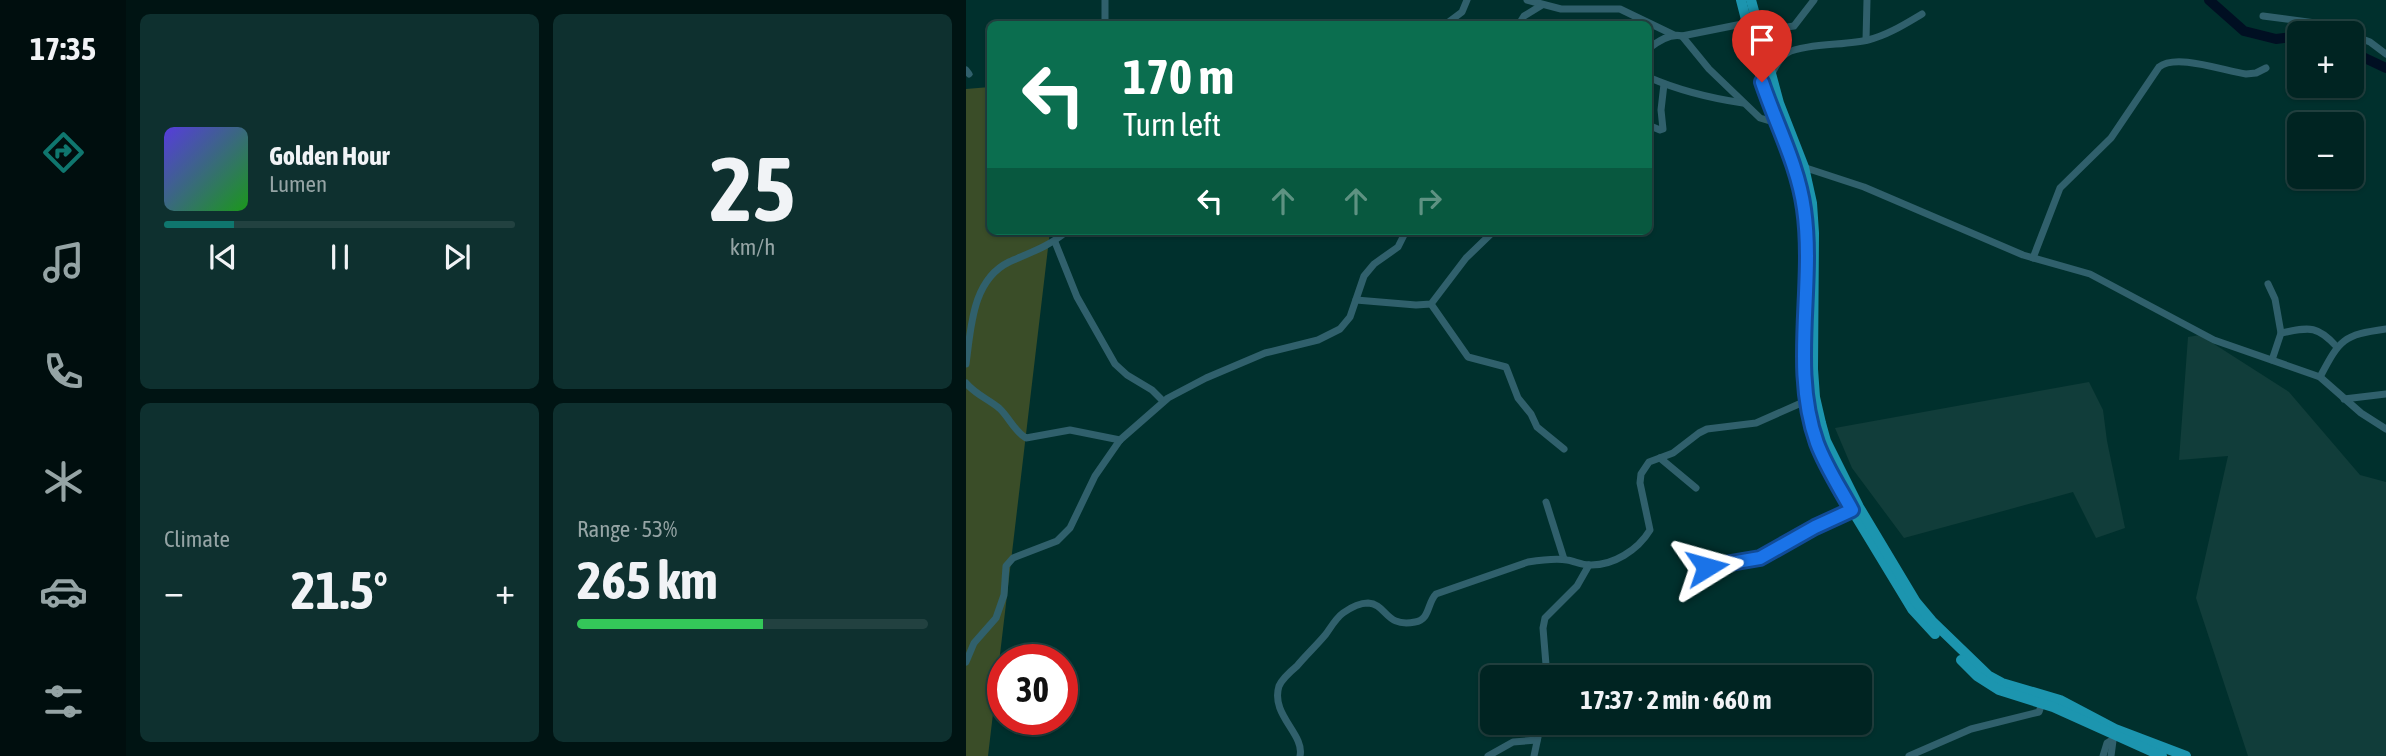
<!DOCTYPE html>
<meta charset="utf-8">
<style>
body{margin:0;font-family:"Asap Condensed",sans-serif;background:#0e302f;color:#f1f3f6;height:100vh;display:flex;flex-direction:column;font-size:26px;white-space:nowrap}
*{box-sizing:border-box;margin:0}
p{font-size:23px;color:#95a4a5}
.icon{flex:none;width:38px;height:38px;fill:none;stroke:currentColor;stroke-width:2;stroke-linecap:round;stroke-linejoin:round}
.map{position:relative;flex:1;overflow:hidden}
.drawer{display:flex;flex-direction:column;gap:14px;padding:14px;background:#001413;width:840px}
.drawer>*{flex:none}
.banner{position:absolute;left:21px;top:21px;width:665px;height:214px;border-radius:10px;box-shadow:0 2px 5px #0004,0 0 0 2px #224140;background:#0b6e4f;color:#fff;overflow:hidden}
.buttons{position:absolute;left:1321px;top:21px;display:grid;gap:14px}
.buttons a{display:grid;place-items:center;width:77px;height:77px;border-radius:10px;background:#002422;box-shadow:0 2px 5px #0004,0 0 0 2px #224140;font-size:35px}
.speed{position:absolute;left:21px;top:644px;display:flex;gap:14px;font-size:35px;font-weight:700;text-align:center}
.speed>*{display:grid;place-content:center;width:91px;height:91px;border-radius:50%;background:#002422;box-shadow:0 2px 5px #0004,0 0 0 2px #224140;line-height:1}
.speed .limit{border:10px solid #d22;background:#fff;color:#111}
.pin{position:absolute;display:grid;place-items:center;width:60px;height:60px;color:#fff;margin:-72px -30px;border-radius:50% 50% 50% 0;rotate:-45deg;box-shadow:0 0 7px #0007}
.pin .icon{rotate:45deg}
.me{position:absolute;width:77px;margin:-38px;rotate:82deg;stroke-linejoin:round;filter:drop-shadow(0 0 5px #0008)}
.turn{display:flex;align-items:center;gap:24px;height:147px;padding:0 21px;font-size:32px}
.turn .icon{width:91px;height:91px;stroke-width:2.5}
.turn b{display:block;font-size:49px;line-height:60px}
.lanes{display:flex;align-items:center;height:66px;padding:0 21px;background:#0003;justify-content:center;gap:35px;direction:ltr}
.lanes .off{opacity:.35}
.big{font-size:52px;font-weight:700;line-height:1.1}
.drawer .card{flex:1;display:flex;flex-direction:column;justify-content:center;gap:10px;min-width:0;padding:0 24px;border-radius:10px;background:#0e302f}
.drawer .dial{align-items:center;gap:0}
.dial b{font-size:91px;line-height:1}
.song{display:flex;align-items:center;gap:21px}
.cover{width:84px;height:84px;border-radius:10px;background:linear-gradient(135deg,hsl(250 70% 55%),hsl(120 70% 35%))}
.played{height:7px;border-radius:4px;background:linear-gradient(90deg,#0f766e 20%,#224140 20%)}
.keys{display:flex;justify-content:space-around;direction:ltr}
.heat{display:flex;justify-content:space-between;align-items:center;font-size:38px;direction:ltr}
.charge{height:10px;border-radius:5px;background:linear-gradient(90deg,#34c759 53%,#224140 0)}
.drawer .tiles{flex:1;display:grid;gap:14px;grid-template-columns:repeat(2,1fr)}
.trip{position:absolute;left:514px;top:665px;width:392px;height:70px;border-radius:10px;background:#002422;box-shadow:0 2px 5px #0004,0 0 0 2px #224140;font-weight:700;line-height:70px;text-align:center}
main{display:flex;flex:1;min-height:0}
.tabs{display:flex;flex-direction:column;width:126px;justify-content:space-around;align-items:center;background:#000e0e;color:#95a4a5}
.tabs .icon{width:49px;height:49px}
.tabs .selected{color:#0f766e}
.tabs b{font-size:32px;color:#f1f3f6}
.map>svg:first-child{display:block}
.built{fill:#113d3a}
.green{fill:#3a4d28}
.lines{fill:none;stroke-linecap:round;stroke-linejoin:round}
.river{stroke:#000f22;stroke-width:10}
.street{stroke:#30606c;stroke-width:7}
.primary{stroke:#1c95af;stroke-width:10}
.route-casing{stroke:#114b97;stroke-width:18}
.route{stroke:#1a73e8;stroke-width:12}
</style>
<main>
<nav class="tabs">
<b>17:35</b>
<svg class="icon selected" aria-label="directions" viewBox="0 0 24 24"><path d="M12 3l9 9-9 9-9-9zM9 14v-3h6M13 9l2 2-2 2"/></svg>
<svg class="icon" aria-label="music" viewBox="0 0 24 24"><path d="M9 18V5l10-2v13"/><circle cx="6" cy="18" r="3"/><circle cx="16" cy="16" r="3"/></svg>
<svg class="icon" aria-label="phone" viewBox="0 0 24 24"><path d="M5 4h4l2 5-3 2q2 4 5 5l2-3 5 2v4C11 20 4 13 5 4z"/></svg>
<svg class="icon" aria-label="climate" viewBox="0 0 24 24"><path d="M12 3v18M4 7l16 10M4 17L20 7"/></svg>
<svg class="icon" aria-label="car" viewBox="0 0 24 24"><path d="M5 17H2v-5l4-1 3-4h7l3 4 3 1v5h-3M9 17h6M6 11h13"/><circle cx="7" cy="17" r="2"/><circle cx="17" cy="17" r="2"/></svg>
<svg class="icon" aria-label="filters" viewBox="0 0 24 24"><path d="M4 7h16M4 17h16"/><circle cx="9" cy="7" r="2"/><circle cx="15" cy="17" r="2"/></svg>
</nav>
<section class="drawer">
<div class="tiles">
<div class="card">
<div class="song"><i class="cover"></i><div><b>Golden Hour</b><p>Lumen</p></div></div>
<div class="played"></div>
<div class="keys"><svg class="icon" aria-label="previous" viewBox="0 0 24 24"><path d="M18 5L8 12l10 7zM5 5v14"/></svg><svg class="icon" aria-label="pause" viewBox="0 0 24 24"><path d="M8 5v14M16 5v14"/></svg><svg class="icon" aria-label="next" viewBox="0 0 24 24"><path d="M6 5l10 7-10 7zM19 5v14"/></svg></div>
</div>
<div class="card dial"><b>25</b><p>km/h</p></div>
<div class="card"><p>Climate</p>
<div class="heat"><a>−</a><b class="big">21.5°</b><a>+</a></div>
</div>
<div class="card"><p>Range · 53%</p><b class="big">265 km</b><div class="charge"></div></div>
</div>
</section>
<div class="map">
<svg width="1420" height="756" viewBox="0 0 1420 756">
<rect width="100%" height="100%" fill="#00302d"/>
<g class="built">
<path d="M 1234,335 L 1323,392 L 1394,475 L 1420,482 L 1420,756 L 1282,756 L 1230,598 L 1262,456 L 1213,460 L 1222,337 Z"/>
<path d="M 1123,382 L 1137,410 L 1141,441 L 1159,528 L 1130,538 L 1107,492 L 938,538 L 886,468 L 869,428 Z"/>
</g>
<path class="green" d="M 24,87 L 24,231 L 84,231 L 22,756 L 0,756 L 0,89 Z"/>
<g class="lines">
<g class="river">
<path d="M 1243,0 L 1278,31 L 1310,39 L 1334,36"/>
<path d="M 1386,52 L 1420,68"/>
</g>
<g class="street">
<path d="M 139,0 L 139,24"/>
<path d="M 561,0 L 595,9 L 654,9 L 708,35"/>
<path d="M 1297,16 L 1357,24 L 1381,33"/>
<path d="M 480,24 L 496,12 L 501,0"/>
<path d="M 553,24 L 558,16 L 576,5"/>
<path d="M 792,31 L 828,26 L 848,0"/>
<path d="M 1386,35 L 1404,42 L 1420,54"/>
<path d="M 716,36 L 781,23"/>
<path d="M 900,40 L 901,0"/>
<path d="M 682,49 C 692,41 704,33 716,36 L 743,69 L 794,118 L 814,124"/>
<path d="M 0,70 L 3,74"/>
<path d="M 805,75 C 810,67 813,57 821,53 C 836,44 882,45 902,40 C 922,35 939,24 956,14"/>
<path d="M 682,77 C 714,91 743,98 777,103"/>
<path d="M 682,125 L 694,130 L 697,129 L 695,110 L 698,84"/>
<path d="M 837,167 L 898,187 L 1057,255 L 1124,274 L 1248,340 L 1354,377 L 1395,413 L 1420,429"/>
<path d="M 89,242 L 111,297 L 149,364 L 161,375 L 186,390 L 197,401"/>
<path d="M 1067,258 L 1094,188 L 1145,138 L 1193,67 C 1210,53 1258,71 1280,74 L 1290,73 L 1300,68"/>
<path d="M 1302,284 L 1309,299 L 1315,333 L 1306,360"/>
<path d="M 390,300 L 450,305 L 465,304 L 500,258 L 528,231"/>
<path d="M 465,304 L 502,357 L 540,367 L 552,398 L 565,414 L 571,427 L 598,449"/>
<path d="M 1315,333 C 1342,328 1350,324 1370,346"/>
<path d="M 0,364 C 5,328 6,280 43,262 C 63,253 84,246 101,231"/>
<path d="M 1354,377 C 1374,339 1377,335 1420,329"/>
<path d="M 0,383 C 9,394 22,399 33,408 C 43,417 48,431 60,438 L 104,430 L 154,440"/>
<path d="M 1378,399 L 1420,394"/>
<path d="M 694,458 L 730,488"/>
<path d="M 580,502 L 598,559"/>
<path d="M 741,567 L 795,558 L 849,527 L 890,509"/>
<path d="M 0,662 L 8,643 L 30,618 L 38,595 L 40,566 L 47,558 L 91,541 L 104,528 L 129,476 L 154,440 L 202,398 L 240,378 L 299,353 L 352,340 L 374,329 L 384,317 L 398,276 L 408,264 L 432,247 L 440,231"/>
<path d="M 581,677 L 577,628 L 579,618 L 611,586 L 623,565"/>
<path d="M 334,756 C 339,734 304,715 313,686 C 316,679 325,671 331,666 C 340,655 351,645 360,634 C 365,627 370,618 377,613 C 384,608 393,603 402,603 C 421,604 419,628 449,622 C 464,620 461,603 470,594 L 562,562 C 575,560 589,558 601,560 C 608,561 616,565 623,565 C 647,566 672,550 684,530 L 674,483 L 675,474 L 683,462 L 707,453 L 733,433 L 741,429 L 790,423 L 842,400"/>
<path d="M 522,756 L 547,742 L 571,740"/>
<path d="M 568,756 L 575,723"/>
<path d="M 943,756 L 1005,729 L 1073,712 L 1077,700"/>
<path d="M 1137,756 L 1141,743 L 1146,740"/>
<path d="M 1145,756 L 1148,733"/>
</g>
<g class="primary">
<path d="M 775,0 L 796,82 L 827,164 L 838,206 L 841,234 L 839,371 L 841,401 L 851,443 L 886,510 L 946,609 L 969,634"/>
<path d="M 785,0 L 813,103 L 838,167 L 846,203 L 848,233 L 847,369 L 849,397 L 855,423 L 860,441 L 893,507 L 950,602 L 966,621 L 1023,676 L 1036,683 L 1094,700 L 1149,729 L 1220,756"/>
<path d="M 995,660 L 1011,676 L 1033,690 L 1087,707 L 1196,756"/>
</g>
</g>
<g class="lines">
<defs>
<path id="route" d="M 741,567 L 794,558 L 849,527 L 886,510 C 874,488 860,467 851,443 C 824,368 849,286 838,209 C 832,165 810,124 796,82"/>
</defs>
<use href="#route" class="route-casing"/>
<use href="#route" class="route"/>
</g>
</svg>
<div class="buttons">
<a>+</a>
<a>−</a>
</div>
<div class="speed"><div class="limit">30</div></div>
<div class="pin" style="left:796px;top:82px;background:#d93025"><svg class="icon" aria-label="arrive" viewBox="0 0 24 24"><path d="M6 21V4h12l-3 4 3 4H6"/></svg></div>
<svg class="me" style="left:741px;top:567px" viewBox="-20 -20 40 40"><path d="M0-17L14 15 0 8-14 15z" fill="#1a73e8" stroke="#fff" stroke-width="4"/></svg>
<div class="trip">17:37 · 2 min · 660 m</div>
<div class="banner">
<div class="turn"><svg class="icon" aria-label="left" viewBox="0 0 24 24"><path d="M17 20v-9H6M10 6l-5 5 5 5"/></svg><div><b>170 m</b>Turn left</div></div>
<div class="lanes"><svg class="icon" aria-label="left" viewBox="0 0 24 24"><path d="M17 20v-9H6M10 6l-5 5 5 5"/></svg><svg class="icon off" aria-label="ahead" viewBox="0 0 24 24"><path d="M12 20V5M6 11l6-6 6 6"/></svg><svg class="icon off" aria-label="ahead" viewBox="0 0 24 24"><path d="M12 20V5M6 11l6-6 6 6"/></svg><svg class="icon off" aria-label="right" viewBox="0 0 24 24"><path d="M7 20v-9h11M14 6l5 5-5 5"/></svg></div>
</div>
</div>
</main>
